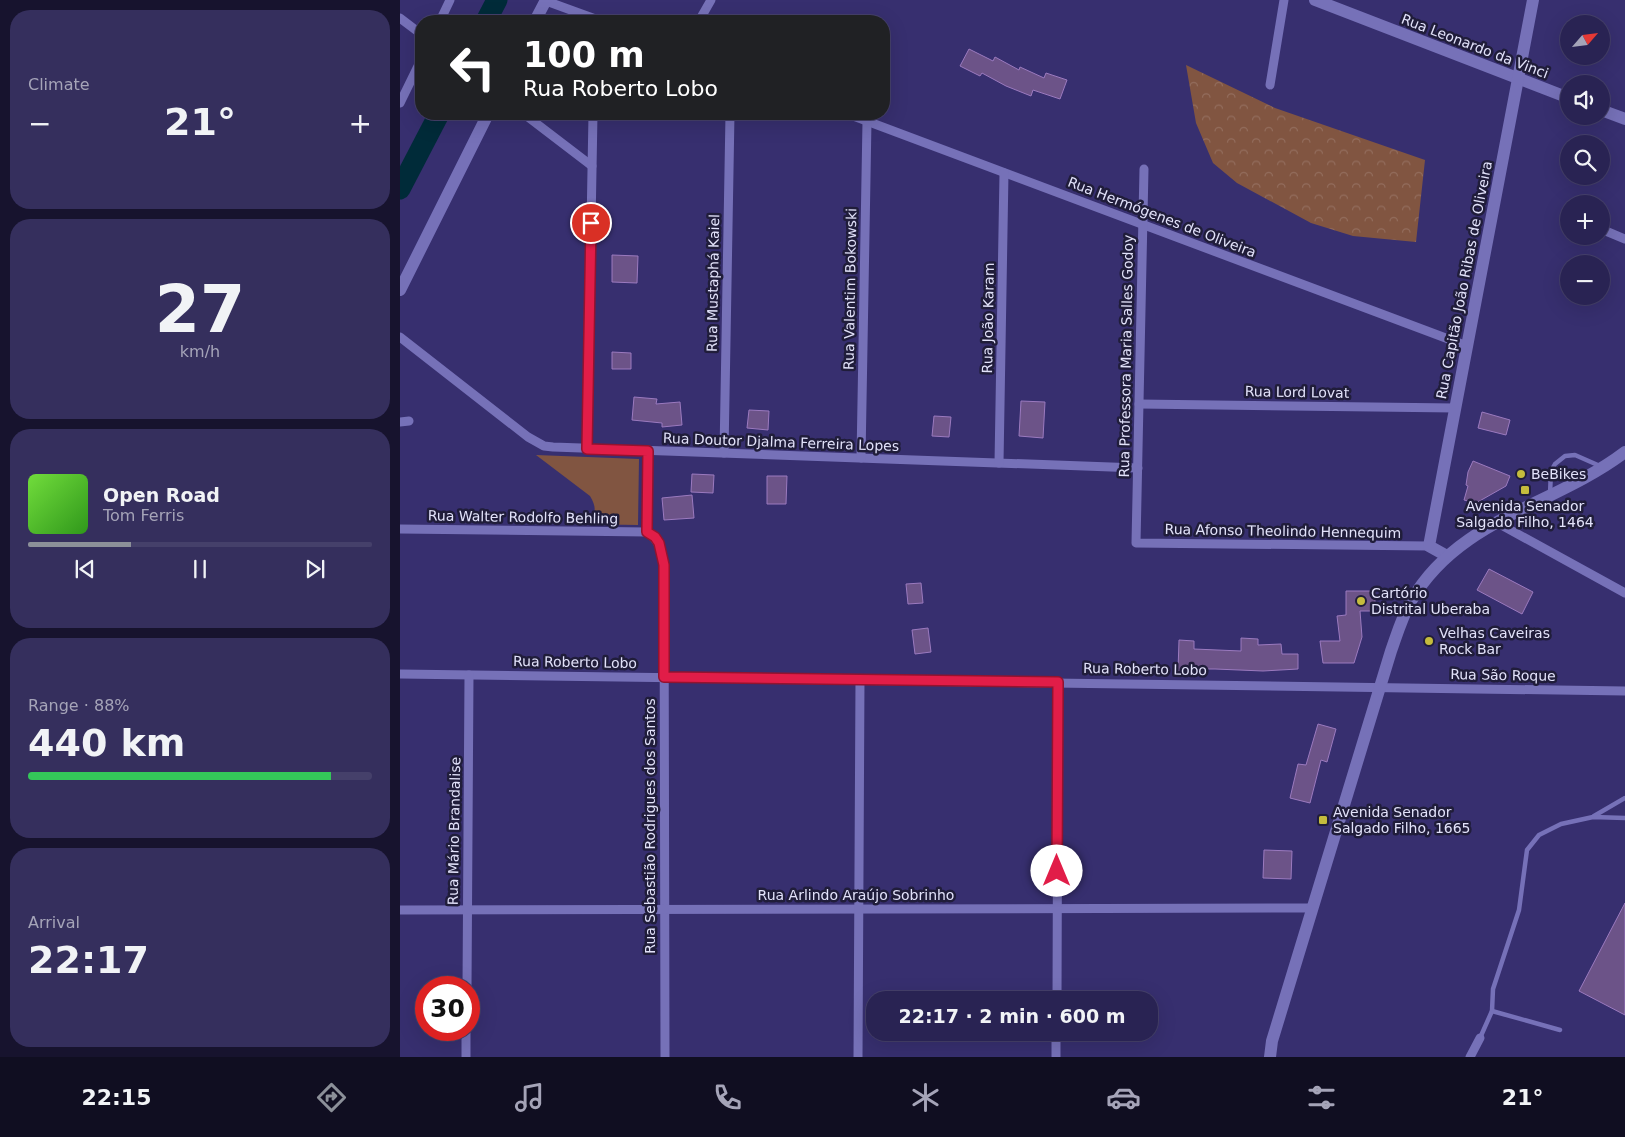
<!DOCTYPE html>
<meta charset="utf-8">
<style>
body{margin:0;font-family:"DejaVu Sans",sans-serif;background:#352f5d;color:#f1f3f6;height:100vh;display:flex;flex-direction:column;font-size:19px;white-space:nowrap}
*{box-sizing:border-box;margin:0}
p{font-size:16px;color:#a5a4b8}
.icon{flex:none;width:28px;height:28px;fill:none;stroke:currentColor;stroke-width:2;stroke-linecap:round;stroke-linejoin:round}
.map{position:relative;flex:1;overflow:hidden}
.panel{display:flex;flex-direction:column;gap:10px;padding:10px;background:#17132e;width:400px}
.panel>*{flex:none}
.banner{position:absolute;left:15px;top:15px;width:475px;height:105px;border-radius:20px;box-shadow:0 5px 20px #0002,0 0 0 1px #45406a;background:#202124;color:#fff;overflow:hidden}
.needle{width:32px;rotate:62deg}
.controls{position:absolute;left:1160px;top:15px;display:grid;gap:10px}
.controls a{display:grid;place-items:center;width:50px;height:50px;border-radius:50%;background:#292353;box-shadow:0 5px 20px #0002,0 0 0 1px #45406a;font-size:25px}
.speed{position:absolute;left:15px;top:976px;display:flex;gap:10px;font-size:25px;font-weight:700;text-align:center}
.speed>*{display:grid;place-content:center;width:65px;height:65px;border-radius:50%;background:#292353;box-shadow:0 5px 20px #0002,0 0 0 1px #45406a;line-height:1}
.speed .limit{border:8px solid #d22;background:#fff;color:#111}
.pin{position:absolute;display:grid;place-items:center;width:42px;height:42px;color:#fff;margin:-21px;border:2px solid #fff;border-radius:50%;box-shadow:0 1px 5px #0007}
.me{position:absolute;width:55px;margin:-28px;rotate:0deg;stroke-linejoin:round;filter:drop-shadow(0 0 4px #0008)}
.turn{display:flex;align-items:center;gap:18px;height:105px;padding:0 25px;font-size:22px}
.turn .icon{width:65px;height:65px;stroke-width:2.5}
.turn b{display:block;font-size:35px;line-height:42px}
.big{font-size:38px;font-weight:700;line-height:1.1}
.panel .widget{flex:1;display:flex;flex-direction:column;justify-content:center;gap:8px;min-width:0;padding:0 18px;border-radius:20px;background:#352f5d}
.panel .dial{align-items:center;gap:0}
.dial b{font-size:65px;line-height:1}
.song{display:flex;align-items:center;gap:15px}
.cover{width:60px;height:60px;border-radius:8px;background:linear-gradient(135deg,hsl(100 70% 55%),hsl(110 70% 35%))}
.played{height:5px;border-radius:2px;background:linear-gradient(90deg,#8c9099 30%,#45406a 30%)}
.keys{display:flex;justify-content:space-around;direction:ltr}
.heat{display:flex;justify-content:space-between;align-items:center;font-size:28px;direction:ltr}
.charge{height:8px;border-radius:4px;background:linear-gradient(90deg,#34c759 88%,#45406a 0)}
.trip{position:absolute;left:466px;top:991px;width:292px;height:50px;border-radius:20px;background:#292353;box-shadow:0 5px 20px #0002,0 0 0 1px #45406a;font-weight:700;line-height:50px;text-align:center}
.tabs{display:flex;height:80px;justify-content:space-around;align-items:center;background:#100e21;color:#a5a4b8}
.tabs .icon{width:35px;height:35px}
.tabs .current{color:#8c9099}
.tabs b{font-size:22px;color:#f1f3f6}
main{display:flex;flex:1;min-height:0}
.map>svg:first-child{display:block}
.forest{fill:url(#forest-crowns)}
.park{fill:#815541}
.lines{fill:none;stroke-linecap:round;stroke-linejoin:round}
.river{stroke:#002b39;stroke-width:21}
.building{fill:#6c5388;stroke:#9b7abf}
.lane{stroke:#7671b8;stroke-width:4.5}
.street{stroke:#7671b8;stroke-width:9}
.secondary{stroke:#7671b8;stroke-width:12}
.route-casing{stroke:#92132f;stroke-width:12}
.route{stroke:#e11d48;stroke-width:9}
.poi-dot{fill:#c5bc3d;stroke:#201d3a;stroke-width:2}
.labels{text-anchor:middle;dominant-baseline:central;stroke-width:5;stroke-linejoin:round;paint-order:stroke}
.street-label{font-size:14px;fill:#e2e2fa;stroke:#201d3a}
.poi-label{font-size:14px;fill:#e2e2fa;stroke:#201d3a;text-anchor:start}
</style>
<main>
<section class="panel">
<div class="widget"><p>Climate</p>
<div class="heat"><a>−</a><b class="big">21°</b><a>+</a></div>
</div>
<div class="widget dial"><b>27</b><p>km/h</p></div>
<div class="widget">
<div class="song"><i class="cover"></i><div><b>Open Road</b><p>Tom Ferris</p></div></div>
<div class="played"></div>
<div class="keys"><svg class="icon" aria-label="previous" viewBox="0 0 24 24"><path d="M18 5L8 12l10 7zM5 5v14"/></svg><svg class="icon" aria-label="pause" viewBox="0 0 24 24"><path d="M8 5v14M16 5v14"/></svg><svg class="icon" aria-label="next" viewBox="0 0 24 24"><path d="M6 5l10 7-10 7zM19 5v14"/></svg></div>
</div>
<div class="widget"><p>Range · 88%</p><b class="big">440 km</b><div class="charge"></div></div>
<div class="widget"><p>Arrival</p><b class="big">22:17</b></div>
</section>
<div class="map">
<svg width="1225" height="1057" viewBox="0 0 1225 1057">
<defs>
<pattern id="forest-crowns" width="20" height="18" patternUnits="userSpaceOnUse" patternTransform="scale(1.25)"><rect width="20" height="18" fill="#815541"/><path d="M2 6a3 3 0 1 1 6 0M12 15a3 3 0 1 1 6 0" fill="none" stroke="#936d5d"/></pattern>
</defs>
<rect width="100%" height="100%" fill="#372f6f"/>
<path class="forest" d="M 786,65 L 875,108 L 1025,160 L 1016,242 L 953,236 L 911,223 L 837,183 L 813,163 L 796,123 Z"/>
<path class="park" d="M 136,455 L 239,459 L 238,525 L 178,524 C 193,517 200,513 190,496 Z"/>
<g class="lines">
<g class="river">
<path d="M 86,21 L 97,0"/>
<path d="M 0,189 L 39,114"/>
</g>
</g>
<g class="building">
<path d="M 569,49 L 593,61 L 595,57 L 619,70 L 620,67 L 644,78 L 646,73 L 667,80 L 660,99 L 633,90 L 631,96 L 606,86 L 582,73 L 580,76 L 560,66 Z"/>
<path d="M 212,255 L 238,256 L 237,283 L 212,282 Z"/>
<path d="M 212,352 L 231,353 L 231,369 L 212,369 Z"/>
<path d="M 234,397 L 257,399 L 256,404 L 280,402 L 282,425 L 262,427 L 262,423 L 232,420 Z"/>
<path d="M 621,401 L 645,402 L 643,438 L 619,436 Z"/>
<path d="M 349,410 L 369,411 L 368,430 L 347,428 Z"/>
<path d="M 1082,412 L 1110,420 L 1106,435 L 1078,428 Z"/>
<path d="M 534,416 L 551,417 L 549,437 L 532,436 Z"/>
<path d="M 1073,461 L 1110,476 L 1106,486 L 1076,503 L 1064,500 L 1068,486 L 1066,485 L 1068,472 Z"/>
<path d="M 292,474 L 314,475 L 313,493 L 291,492 Z"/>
<path d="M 367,476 L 387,476 L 386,504 L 367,504 Z"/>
<path d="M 292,495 L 294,518 L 264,520 L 262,498 Z"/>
<path d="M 1089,569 L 1133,592 L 1122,614 L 1077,590 Z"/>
<path d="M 521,583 L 523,603 L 508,604 L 506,584 Z"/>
<path d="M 946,591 L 975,591 L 975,611 L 960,611 L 962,637 L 954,663 L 923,663 L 920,641 L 940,641 L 937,616 L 946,615 Z"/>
<path d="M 528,628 L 531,652 L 515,654 L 512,630 Z"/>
<path d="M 841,638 L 858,639 L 858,645 L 881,644 L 882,654 L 898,654 L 898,669 L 863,671 L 815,669 L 793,669 L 793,672 L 778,671 L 779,640 L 794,641 L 794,649 L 841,651 Z"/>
<path d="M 918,724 L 936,729 L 927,762 L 921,760 L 910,803 L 890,798 L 898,764 L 906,765 Z"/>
<path d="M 864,850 L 892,851 L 891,879 L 863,878 Z"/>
<path d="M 1225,903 L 1225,1015 L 1179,991 Z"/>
</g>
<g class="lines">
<g class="lane">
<path d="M 1150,494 L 1151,471 L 1155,464 L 1165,456 L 1175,455 L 1200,466"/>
<path d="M 1194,816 L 1225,798"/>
<path d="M 1092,1011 L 1160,1030"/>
<path d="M 1080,1038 L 1092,1011 L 1093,989 L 1119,910 L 1127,850 L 1139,835 L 1161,824 L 1193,817 L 1225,818"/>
</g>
<g class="street">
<path d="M 146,1 L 201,21"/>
<path d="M 0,18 L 21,34"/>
<path d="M 40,21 L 50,0"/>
<path d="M 299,21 L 311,0"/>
<path d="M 870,85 L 884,0"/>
<path d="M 0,103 L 21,60"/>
<path d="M 124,114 L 192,166"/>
<path d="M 448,114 L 1067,346"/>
<path d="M 744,169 L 736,543 L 1029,546"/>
<path d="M 1201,229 L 1225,239"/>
<path d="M 0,337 L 128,437 L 144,446 L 153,447 L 738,468"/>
<path d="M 739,404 L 1055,408"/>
<path d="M 0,422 L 9,421"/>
<path d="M 187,449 L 193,114"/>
<path d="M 248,451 L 247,532 C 259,540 262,550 264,565 L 265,1057"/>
<path d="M 324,453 L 330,114"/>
<path d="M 461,458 L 467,121"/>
<path d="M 599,463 L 604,173"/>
<path d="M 1096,522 L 1225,593"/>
<path d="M 0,529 L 247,532"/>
<path d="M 0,674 L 1225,691"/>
<path d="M 0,910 L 913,908"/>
<path d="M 67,988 L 69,675"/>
<path d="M 657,1000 L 658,682"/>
<path d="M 66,1057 L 66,1030"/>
<path d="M 458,1057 L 460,679"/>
<path d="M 656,1057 L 656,1032"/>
<path d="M 1070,1057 L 1080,1038"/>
</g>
<g class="secondary">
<path d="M 915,0 L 1169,98"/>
<path d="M 135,21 L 146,0"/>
<path d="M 1201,110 L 1225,119"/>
<path d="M 0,290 L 88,114"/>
<path d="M 1047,556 L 1029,546 L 1133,0"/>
<path d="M 870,1057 L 872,1041 L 991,651 C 997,634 1002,617 1011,601 C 1059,518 1154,506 1225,452"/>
</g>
</g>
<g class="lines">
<defs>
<path id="route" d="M 191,223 L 187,449 L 248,451 L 247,532 L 255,537 L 259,543 L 264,565 L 264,677 L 658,682 L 657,871"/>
</defs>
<use href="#route" class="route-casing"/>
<use href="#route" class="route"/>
</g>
<g class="poi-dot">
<circle cx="1121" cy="474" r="5"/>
<rect x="1120" y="485" width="10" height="10" rx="2.5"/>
<circle cx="961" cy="601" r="5"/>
<circle cx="1029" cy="641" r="5"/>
<rect x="918" y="815" width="10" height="10" rx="2.5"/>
</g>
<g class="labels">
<g class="street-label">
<text transform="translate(1075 46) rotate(21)">Rua Leonardo da Vinci</text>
<text transform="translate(762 217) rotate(21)">Rua Hermógenes de Oliveira</text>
<text transform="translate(1064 280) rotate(-79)">Rua Capitão João Ribas de Oliveira</text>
<text transform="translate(313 283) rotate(-89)">Rua Mustaphá Kaiel</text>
<text transform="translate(450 289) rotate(-89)">Rua Valentim Bokowski</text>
<text transform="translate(588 318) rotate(-89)">Rua João Karam</text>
<text transform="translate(726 356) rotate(-89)">Rua Professora Maria Salles Godoy</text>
<text transform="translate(897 392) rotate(1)">Rua Lord Lovat</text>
<text transform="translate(381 442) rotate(2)">Rua Doutor Djalma Ferreira Lopes</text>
<text transform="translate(123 517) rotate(1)">Rua Walter Rodolfo Behling</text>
<text transform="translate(883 531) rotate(1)">Rua Afonso Theolindo Hennequim</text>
<text transform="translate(175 662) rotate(1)">Rua Roberto Lobo</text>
<text transform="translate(745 669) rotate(1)">Rua Roberto Lobo</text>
<text transform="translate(1103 675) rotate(1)">Rua São Roque</text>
<text transform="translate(250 826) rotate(-90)">Rua Sebastião Rodrigues dos Santos</text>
<text transform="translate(54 831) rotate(-89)">Rua Mário Brandalise</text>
<text x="456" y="895">Rua Arlindo Araújo Sobrinho</text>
</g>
<g class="poi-label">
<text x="1131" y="474">BeBikes</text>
<text x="1125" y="506" text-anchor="middle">Avenida Senador<tspan x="1125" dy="16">Salgado Filho, 1464</tspan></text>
<text x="971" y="593">Cartório<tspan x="971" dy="16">Distrital Uberaba</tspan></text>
<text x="1039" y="633">Velhas Caveiras<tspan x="1039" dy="16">Rock Bar</tspan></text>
<text x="933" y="812">Avenida Senador<tspan x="933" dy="16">Salgado Filho, 1665</tspan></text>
</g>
</g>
</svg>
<div class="controls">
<a><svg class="needle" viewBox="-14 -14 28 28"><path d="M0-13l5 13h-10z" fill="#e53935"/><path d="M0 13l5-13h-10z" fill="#a5a4b8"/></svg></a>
<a><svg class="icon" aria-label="sound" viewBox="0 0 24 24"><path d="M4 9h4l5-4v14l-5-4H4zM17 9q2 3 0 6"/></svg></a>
<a><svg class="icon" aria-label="search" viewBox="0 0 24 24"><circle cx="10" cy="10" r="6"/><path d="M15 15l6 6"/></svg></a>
<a>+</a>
<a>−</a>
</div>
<div class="speed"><div class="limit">30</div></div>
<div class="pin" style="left:191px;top:223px;background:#d93025"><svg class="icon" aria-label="arrive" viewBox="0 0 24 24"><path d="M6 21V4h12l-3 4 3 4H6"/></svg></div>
<svg class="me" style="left:657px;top:871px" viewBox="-20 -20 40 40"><circle r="19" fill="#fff"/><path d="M0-13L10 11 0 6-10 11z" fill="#e11d48"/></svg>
<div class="trip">22:17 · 2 min · 600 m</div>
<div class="banner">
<div class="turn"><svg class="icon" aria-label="left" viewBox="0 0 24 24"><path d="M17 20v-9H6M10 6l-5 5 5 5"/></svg><div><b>100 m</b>Rua Roberto Lobo</div></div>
</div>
</div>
</main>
<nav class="tabs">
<b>22:15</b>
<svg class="icon current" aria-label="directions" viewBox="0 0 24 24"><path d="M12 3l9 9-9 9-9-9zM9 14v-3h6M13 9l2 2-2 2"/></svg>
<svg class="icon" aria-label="music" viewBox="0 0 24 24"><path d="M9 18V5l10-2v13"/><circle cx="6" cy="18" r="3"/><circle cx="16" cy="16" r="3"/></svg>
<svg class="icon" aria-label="phone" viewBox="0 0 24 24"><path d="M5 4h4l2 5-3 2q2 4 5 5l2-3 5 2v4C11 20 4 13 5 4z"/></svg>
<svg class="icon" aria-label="climate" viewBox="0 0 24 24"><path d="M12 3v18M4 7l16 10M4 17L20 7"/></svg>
<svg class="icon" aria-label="car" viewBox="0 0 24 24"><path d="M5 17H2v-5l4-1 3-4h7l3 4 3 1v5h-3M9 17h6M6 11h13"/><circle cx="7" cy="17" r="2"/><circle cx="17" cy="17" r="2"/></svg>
<svg class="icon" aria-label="filters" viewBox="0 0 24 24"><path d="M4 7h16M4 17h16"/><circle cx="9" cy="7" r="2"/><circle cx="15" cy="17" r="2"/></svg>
<b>21°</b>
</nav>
